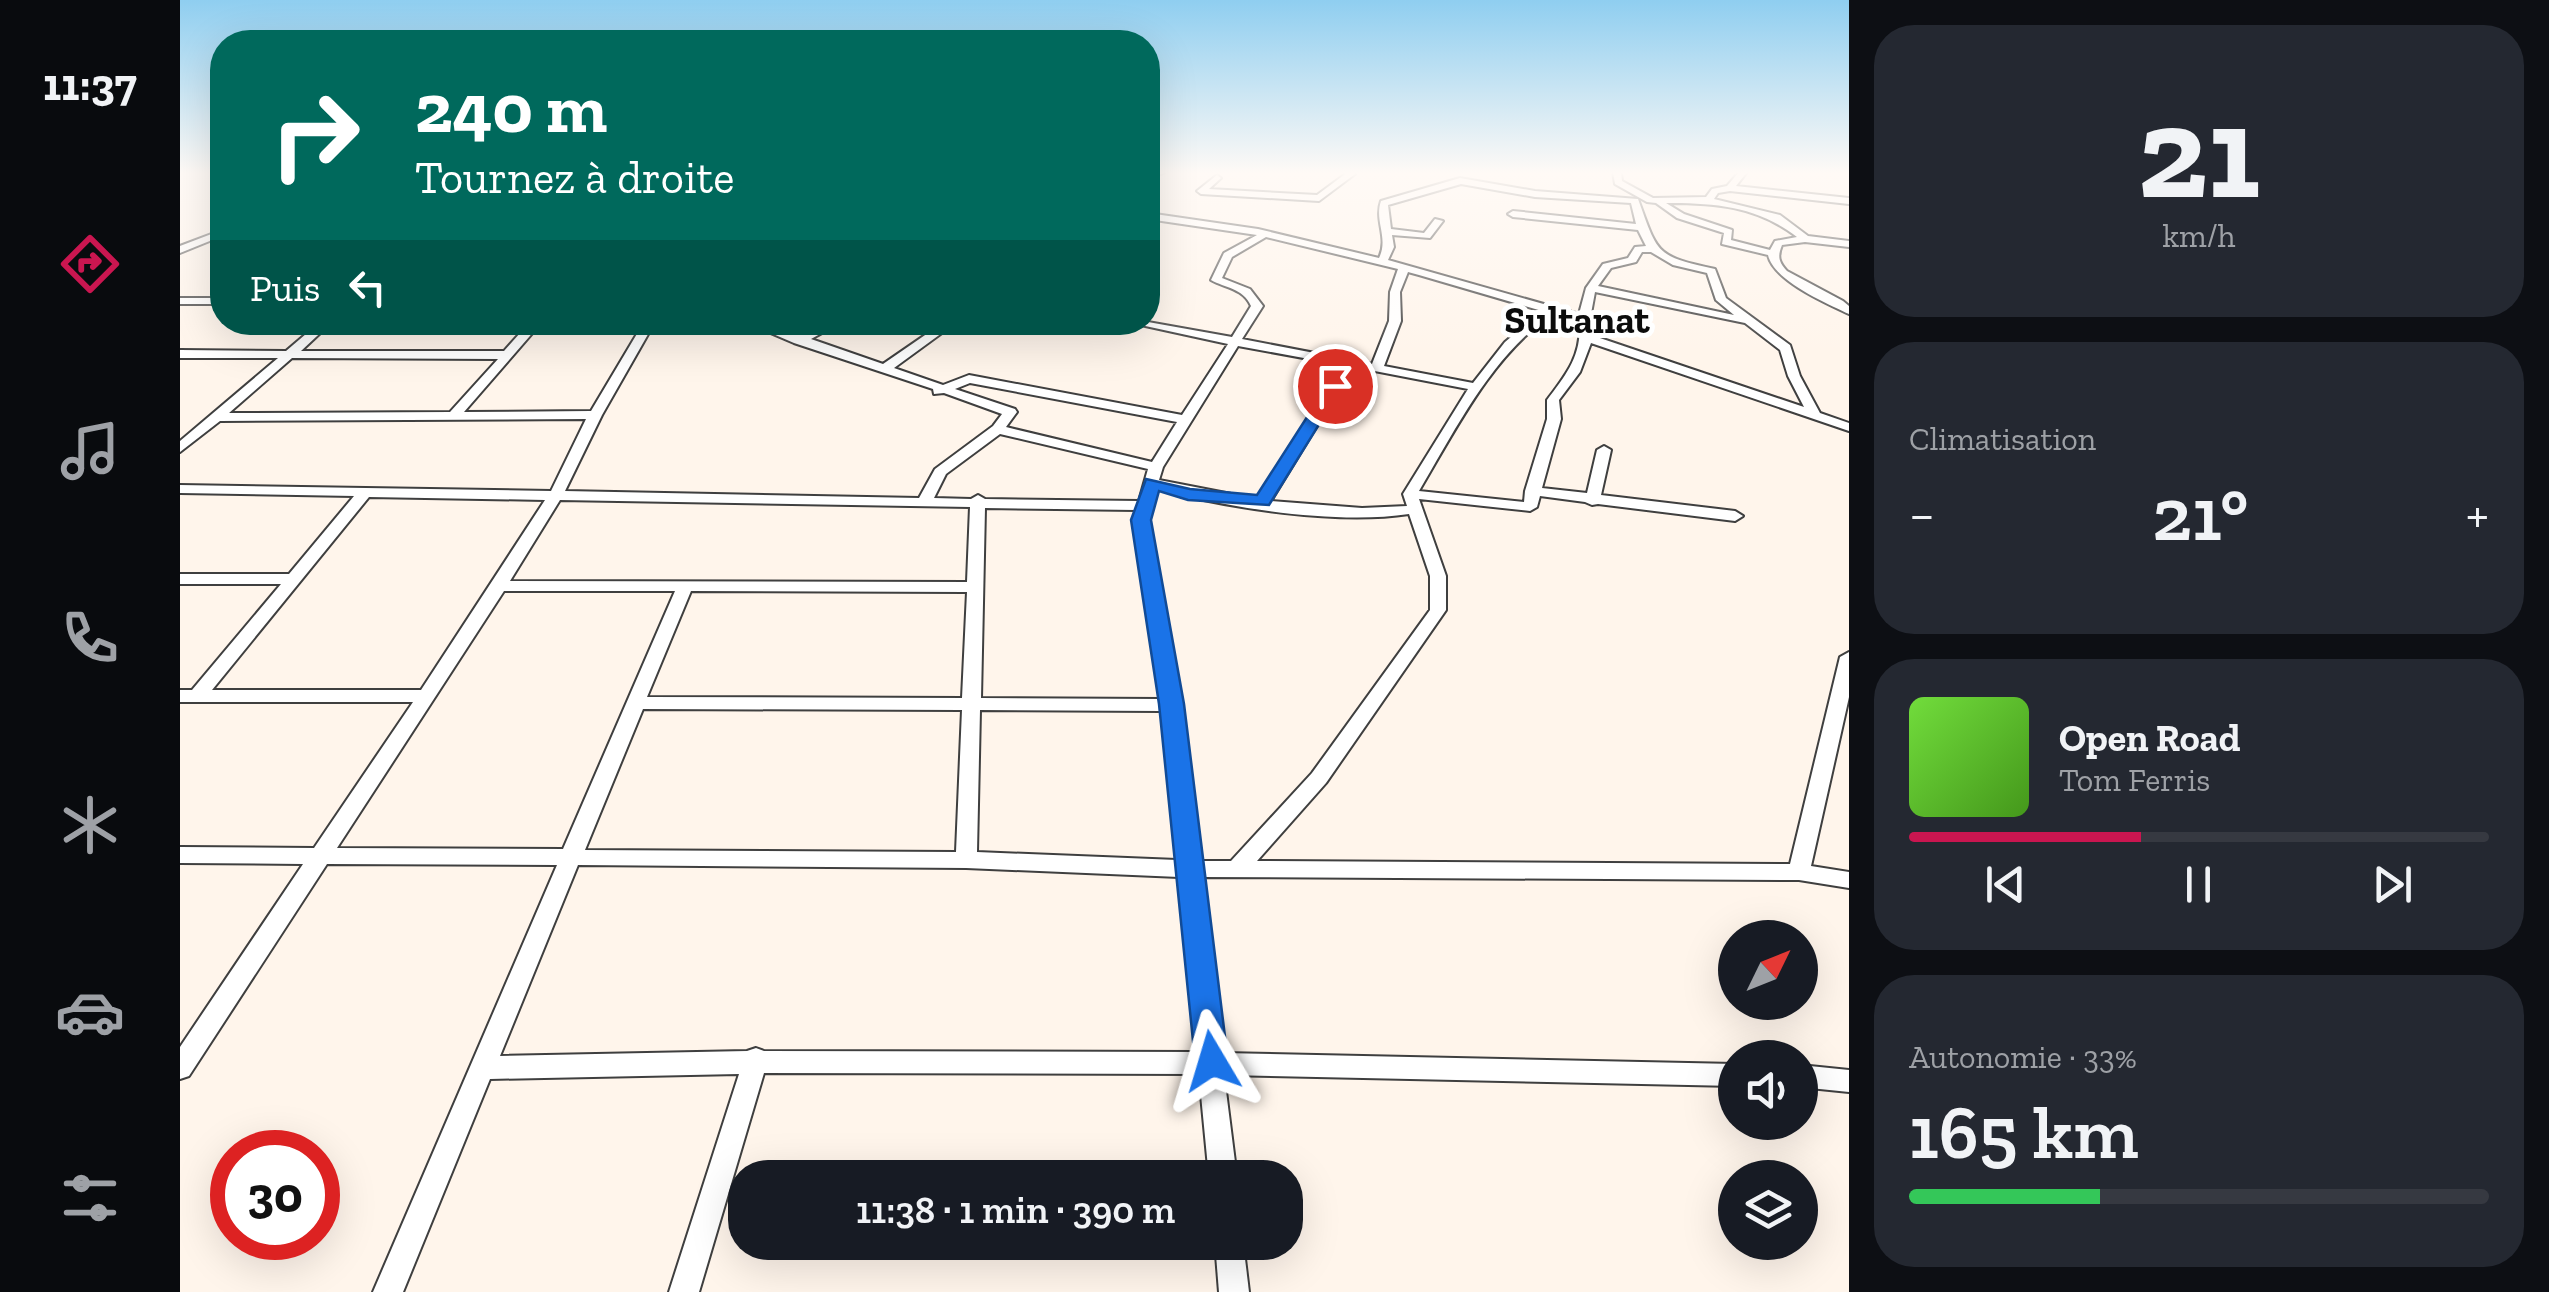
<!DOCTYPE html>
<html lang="fr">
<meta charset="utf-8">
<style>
body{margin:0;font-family:"Zilla Slab",serif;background:#242831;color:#f1f3f6;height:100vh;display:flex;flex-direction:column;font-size:38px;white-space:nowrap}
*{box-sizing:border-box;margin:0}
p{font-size:32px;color:#9ea1a6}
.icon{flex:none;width:55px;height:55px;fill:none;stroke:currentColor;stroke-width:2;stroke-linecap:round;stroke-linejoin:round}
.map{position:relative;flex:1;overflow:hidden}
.drawer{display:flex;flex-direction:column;gap:25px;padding:25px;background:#0d0f14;width:700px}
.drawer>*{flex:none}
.banner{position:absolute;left:30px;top:30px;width:950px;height:305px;border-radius:40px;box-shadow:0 10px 40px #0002;background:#00695c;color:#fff;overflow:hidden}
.needle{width:65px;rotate:47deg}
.controls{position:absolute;left:1538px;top:920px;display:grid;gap:20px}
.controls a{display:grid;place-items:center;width:100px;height:100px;border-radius:50%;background:#171b24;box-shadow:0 10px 40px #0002;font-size:50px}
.speed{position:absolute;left:30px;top:1130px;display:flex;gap:20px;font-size:50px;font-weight:700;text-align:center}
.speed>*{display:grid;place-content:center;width:130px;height:130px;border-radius:50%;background:#171b24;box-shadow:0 10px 40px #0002;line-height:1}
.speed .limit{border:15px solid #d22;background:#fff;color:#111}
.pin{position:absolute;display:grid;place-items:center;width:85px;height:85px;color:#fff;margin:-42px;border:5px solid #fff;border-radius:50%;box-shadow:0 2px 10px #0007}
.me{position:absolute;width:110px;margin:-55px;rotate:353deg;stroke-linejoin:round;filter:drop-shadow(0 0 8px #0008)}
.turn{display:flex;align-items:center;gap:35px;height:210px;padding:0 40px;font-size:45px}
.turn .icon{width:130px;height:130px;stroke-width:2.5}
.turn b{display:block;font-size:70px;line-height:85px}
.then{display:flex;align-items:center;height:95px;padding:0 40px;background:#0003;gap:20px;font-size:38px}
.big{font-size:75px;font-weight:600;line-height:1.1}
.drawer .card{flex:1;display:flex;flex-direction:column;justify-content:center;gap:15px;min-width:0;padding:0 35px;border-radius:40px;background:#242831}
.drawer .dial{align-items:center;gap:0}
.dial b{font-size:130px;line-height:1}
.song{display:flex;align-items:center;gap:30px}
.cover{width:120px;height:120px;border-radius:15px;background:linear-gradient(135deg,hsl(100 70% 55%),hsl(100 70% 35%))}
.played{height:10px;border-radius:5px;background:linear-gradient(90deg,#ca1650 40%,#363941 40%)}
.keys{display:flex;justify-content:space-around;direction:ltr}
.heat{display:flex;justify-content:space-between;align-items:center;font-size:55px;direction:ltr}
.charge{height:15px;border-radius:8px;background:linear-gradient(90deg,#34c759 33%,#363941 0)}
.trip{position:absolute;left:548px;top:1160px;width:575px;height:100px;border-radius:40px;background:#171b24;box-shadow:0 10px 40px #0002;font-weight:600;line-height:100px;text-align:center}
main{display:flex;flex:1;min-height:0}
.tab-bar{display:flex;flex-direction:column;width:180px;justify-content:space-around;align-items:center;background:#090b0e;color:#9ea1a6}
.tab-bar .icon{width:70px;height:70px}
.tab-bar .selected{color:#ca1650}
.tab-bar b{font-size:45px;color:#f1f3f6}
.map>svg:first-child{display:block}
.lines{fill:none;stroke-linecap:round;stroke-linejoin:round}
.street-casing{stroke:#3f3f3f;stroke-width:4}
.street{fill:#fff;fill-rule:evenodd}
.route{fill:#1a73e8;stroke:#114b97;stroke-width:2.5}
.labels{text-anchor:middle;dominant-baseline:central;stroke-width:10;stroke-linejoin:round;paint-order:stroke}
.far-district-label{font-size:38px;font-weight:bold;fill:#0c0c0c;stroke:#fff}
</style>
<main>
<nav class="tab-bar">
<b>11:37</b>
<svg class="icon selected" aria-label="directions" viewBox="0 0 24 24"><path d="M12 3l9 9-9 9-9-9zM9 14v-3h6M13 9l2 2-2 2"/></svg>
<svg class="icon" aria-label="music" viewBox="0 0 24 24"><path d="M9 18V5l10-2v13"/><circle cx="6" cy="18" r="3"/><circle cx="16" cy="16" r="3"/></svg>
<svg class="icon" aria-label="phone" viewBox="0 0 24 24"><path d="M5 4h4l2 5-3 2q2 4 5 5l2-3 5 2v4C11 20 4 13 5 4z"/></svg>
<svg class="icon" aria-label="climate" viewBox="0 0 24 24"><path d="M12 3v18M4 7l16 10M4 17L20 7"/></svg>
<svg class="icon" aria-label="car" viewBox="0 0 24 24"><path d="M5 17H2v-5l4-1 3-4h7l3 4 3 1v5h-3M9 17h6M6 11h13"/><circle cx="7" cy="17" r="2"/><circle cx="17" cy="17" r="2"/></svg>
<svg class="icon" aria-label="filters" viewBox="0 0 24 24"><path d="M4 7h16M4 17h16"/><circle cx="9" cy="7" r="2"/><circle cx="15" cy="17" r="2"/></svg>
</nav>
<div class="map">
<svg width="1669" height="1292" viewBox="0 0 1669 1292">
<rect width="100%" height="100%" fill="#fff5eb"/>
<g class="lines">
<defs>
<g id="street">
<path d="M 974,172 L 986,172 L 968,179 L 968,174 Z"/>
<path d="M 1168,172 L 1175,174 L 1139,201 L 1021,194 L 1017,191 L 1037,175 L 1041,178 L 1029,189 L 1137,195 Z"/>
<path d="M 1433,172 L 1441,172 L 1442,181 L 1473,198 L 1526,197 L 1532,189 L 1547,186 L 1559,172 L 1567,172 L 1556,186 L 1669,198 L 1669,204 L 1550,191 L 1538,193 L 1534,199 L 1600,215 L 1628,236 L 1669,241 L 1669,247 L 1625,242 L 1602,245 C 1597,257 1599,262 1607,271 L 1663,301 L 1669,306 L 1669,314 C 1646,303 1594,281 1588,255 L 1542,244 L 1544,233 L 1497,218 L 1476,203 L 1467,202 L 1435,184 ZM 1486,203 C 1535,203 1577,206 1617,237 L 1595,241 L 1590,250 L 1551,240 L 1552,230 L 1504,214 Z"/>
<path d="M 1280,178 L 1355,191 L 1458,199 C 1478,254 1475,256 1535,269 L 1546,298 L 1610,345 L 1620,376 L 1640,413 L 1669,423 L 1669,431 L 1411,343 L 1400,372 L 1379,400 L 1381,419 L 1362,488 L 1407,493 L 1417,450 L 1424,446 L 1431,450 L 1421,495 L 1555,511 L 1563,516 L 1555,521 L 1418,504 L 1412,505 L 1405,502 L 1360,496 L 1357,507 L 1350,511 L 1239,499 L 1266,576 L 1266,610 L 1146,783 L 1077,861 L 1610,864 L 1660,657 L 1669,652 L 1669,697 L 1631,866 L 1669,872 L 1669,888 L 1619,880 L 1021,877 L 1042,1053 L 1555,1064 L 1555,1086 L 1044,1075 L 1057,1178 L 1029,1178 L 1019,1074 L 584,1073 L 519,1292 L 489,1292 L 559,1074 L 310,1079 L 223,1292 L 193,1292 L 377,865 L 147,864 L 9,1076 L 0,1079 L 0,1047 L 123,864 L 0,863 L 0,847 L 134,848 L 233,702 L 0,702 L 0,690 L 12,690 L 101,584 L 0,584 L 0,574 L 109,574 L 174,496 L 0,493 L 0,485 L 371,491 L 406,419 L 40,421 L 0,452 L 0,441 L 98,358 L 0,358 L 0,350 L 106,351 L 140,322 L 152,322 L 121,351 L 324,351 L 350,322 L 362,322 L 284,412 L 411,411 L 464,322 L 475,322 L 422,415 L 385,491 L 739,498 L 755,469 L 813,426 L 822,414 L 764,393 L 754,394 L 753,389 L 614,343 L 565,322 L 582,322 L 620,335 L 647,322 L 662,322 L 631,339 L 703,364 L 764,322 L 777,322 L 714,368 L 763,385 L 789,375 L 1002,415 L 1048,344 L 947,322 L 968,322 L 1052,337 L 1071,306 C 1063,288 1045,288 1031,280 L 1044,253 L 1077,235 L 968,219 L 968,213 L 1078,229 L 1199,258 C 1209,238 1194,221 1201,201 ZM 1281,184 L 1355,197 L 1451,203 L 1456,224 L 1333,211 L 1328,214 L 1333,217 L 1458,230 L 1466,246 L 1455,247 L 1448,258 L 1423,264 L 1406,288 L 1399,314 L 1208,260 L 1214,247 L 1212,235 L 1250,238 L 1263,221 L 1255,219 L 1244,233 L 1211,229 L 1208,205 ZM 1086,237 L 1218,269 L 1210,292 L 1209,321 L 1192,364 L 1062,339 L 1083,306 L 1070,289 L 1042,278 L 1052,257 ZM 1462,252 L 1471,252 L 1493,265 L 1527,273 L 1536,300 L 1554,315 L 1418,286 L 1431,268 L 1456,262 ZM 1228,272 L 1239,275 L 1362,311 L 1325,342 L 1293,383 L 1204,366 L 1221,321 L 1220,292 ZM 1415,292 L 1565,323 L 1600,350 L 1608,376 L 1624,407 L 1411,335 L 1410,319 ZM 1372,314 L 1399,321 C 1403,354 1386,375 1367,400 L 1367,419 L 1345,491 L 1344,502 L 1239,491 C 1277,427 1311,357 1372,314 ZM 1058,346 L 1167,366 L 1149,386 L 1077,499 L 979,480 L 983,467 ZM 112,358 L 318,359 L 270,412 L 49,413 ZM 1179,368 L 1288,389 L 1223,494 L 1227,506 L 1182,508 L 1091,501 L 1160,388 ZM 790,383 L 997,422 L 972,462 L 826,427 L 837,412 L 835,409 L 775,389 ZM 820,434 L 968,469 L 959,501 L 805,499 L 798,495 L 791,499 L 754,498 L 766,474 ZM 977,489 C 1049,508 1156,525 1229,514 L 1250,576 L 1250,610 L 1132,773 L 1051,861 L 1019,861 L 1000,705 L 969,520 ZM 189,497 L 365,500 L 241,690 L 32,690 ZM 380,500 L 790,507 L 787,582 L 330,581 ZM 805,508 L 956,510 L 953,520 L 981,699 L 801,698 ZM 324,591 L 495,591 L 383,849 L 157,848 ZM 511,591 L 787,592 L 782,698 L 467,697 ZM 463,709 L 782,710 L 776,852 L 405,850 ZM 800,710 L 982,711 L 997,860 L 797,852 ZM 398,865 L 786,868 L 999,877 L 1017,1052 L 584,1051 L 576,1048 L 567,1051 L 320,1056 Z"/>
<path d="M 42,230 L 42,236 L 0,253 L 0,246 Z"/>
<rect x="0" y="298" width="42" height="6"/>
<path d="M 1620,1065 L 1669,1070 L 1669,1092 L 1620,1087 Z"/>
<path d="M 1035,1242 L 1063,1242 L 1069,1292 L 1039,1292 Z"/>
</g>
</defs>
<use href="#street" class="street-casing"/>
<use href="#street" class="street"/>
</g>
<linearGradient id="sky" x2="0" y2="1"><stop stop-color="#8fcef0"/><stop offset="0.49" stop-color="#fffaf6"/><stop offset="1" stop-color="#fffaf6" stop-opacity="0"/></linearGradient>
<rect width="1669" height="353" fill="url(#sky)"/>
<path class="route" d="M 1155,381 L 1163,386 L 1089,505 L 1008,500 L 979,491 L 971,520 L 1004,704 L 1048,1061 L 1043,1071 L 1032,1075 L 1020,1071 L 1015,1061 L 979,704 L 951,520 L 966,479 L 1010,489 L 1077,495 L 1147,386 Z"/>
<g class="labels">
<g class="far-district-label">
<text x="1397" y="320">Sultanat</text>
</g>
</g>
</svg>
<div class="controls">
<a><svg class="needle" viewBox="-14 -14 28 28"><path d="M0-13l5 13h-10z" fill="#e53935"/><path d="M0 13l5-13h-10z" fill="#9ea1a6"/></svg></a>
<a><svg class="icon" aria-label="sound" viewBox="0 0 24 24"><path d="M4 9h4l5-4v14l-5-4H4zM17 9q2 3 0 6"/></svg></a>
<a><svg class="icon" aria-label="layers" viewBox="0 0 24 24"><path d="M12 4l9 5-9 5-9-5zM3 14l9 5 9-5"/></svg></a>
</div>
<div class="speed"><div class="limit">30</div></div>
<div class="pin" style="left:1155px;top:386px;background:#d93025"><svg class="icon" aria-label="arrive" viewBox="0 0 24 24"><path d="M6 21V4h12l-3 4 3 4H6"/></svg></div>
<svg class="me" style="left:1032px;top:1061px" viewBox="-20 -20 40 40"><path d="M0-17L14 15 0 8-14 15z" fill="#1a73e8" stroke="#fff" stroke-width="4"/></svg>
<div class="trip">11:38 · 1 min · 390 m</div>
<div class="banner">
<div class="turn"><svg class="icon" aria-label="right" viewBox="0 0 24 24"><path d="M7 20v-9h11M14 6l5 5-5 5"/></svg><div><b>240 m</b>Tournez à droite</div></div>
<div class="then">Puis<svg class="icon" aria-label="left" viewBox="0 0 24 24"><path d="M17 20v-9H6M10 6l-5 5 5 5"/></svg></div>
</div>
</div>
<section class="drawer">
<div class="card dial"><b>21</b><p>km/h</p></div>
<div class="card"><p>Climatisation</p>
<div class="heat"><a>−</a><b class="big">21°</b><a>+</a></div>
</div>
<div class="card">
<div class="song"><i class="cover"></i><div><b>Open Road</b><p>Tom Ferris</p></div></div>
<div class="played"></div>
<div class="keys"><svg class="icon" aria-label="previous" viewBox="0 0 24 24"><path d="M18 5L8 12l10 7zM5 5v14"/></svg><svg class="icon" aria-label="pause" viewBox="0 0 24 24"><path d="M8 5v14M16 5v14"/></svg><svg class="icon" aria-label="next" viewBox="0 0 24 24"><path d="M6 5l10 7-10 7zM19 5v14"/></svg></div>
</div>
<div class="card"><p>Autonomie · 33%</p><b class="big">165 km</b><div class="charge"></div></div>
</section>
</main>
